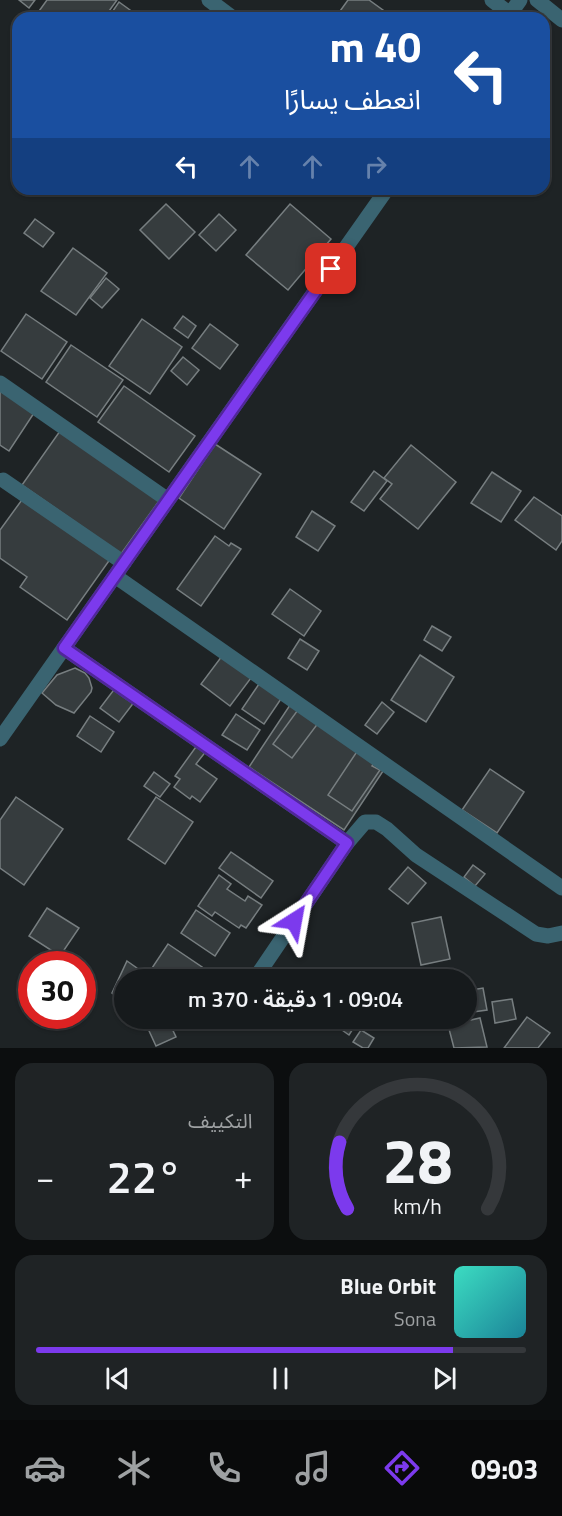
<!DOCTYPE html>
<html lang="ar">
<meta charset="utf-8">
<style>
body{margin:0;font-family:"Titillium Web","Noto Sans Arabic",sans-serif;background:#1f2325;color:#f1f3f6;direction:rtl;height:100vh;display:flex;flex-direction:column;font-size:22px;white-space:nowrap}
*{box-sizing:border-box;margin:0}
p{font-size:20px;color:#9ea1a3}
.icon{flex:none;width:33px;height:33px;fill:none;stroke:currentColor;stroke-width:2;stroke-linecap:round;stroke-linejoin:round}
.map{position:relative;height:1048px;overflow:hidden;direction:ltr}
.drawer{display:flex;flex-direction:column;gap:15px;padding:15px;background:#0c0e0f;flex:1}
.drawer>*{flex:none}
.banner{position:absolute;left:12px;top:12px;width:538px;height:183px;border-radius:18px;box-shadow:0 2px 4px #0004,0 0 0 2px #35383b;direction:rtl;background:#1a4fa0;color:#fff;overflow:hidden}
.speed{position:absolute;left:18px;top:951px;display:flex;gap:12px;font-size:30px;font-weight:700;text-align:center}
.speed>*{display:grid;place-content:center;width:78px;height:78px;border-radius:50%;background:#161a1c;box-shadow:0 2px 4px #0004,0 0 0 2px #35383b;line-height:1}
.speed .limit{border:9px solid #d22;background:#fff;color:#111}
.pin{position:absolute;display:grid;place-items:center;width:51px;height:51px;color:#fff;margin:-26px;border-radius:12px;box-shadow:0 3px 9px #0006}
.me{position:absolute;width:66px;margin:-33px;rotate:34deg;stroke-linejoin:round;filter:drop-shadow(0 0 4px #0008)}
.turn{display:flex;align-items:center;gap:21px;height:126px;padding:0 30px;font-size:27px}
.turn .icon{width:78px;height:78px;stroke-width:2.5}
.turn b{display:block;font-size:42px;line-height:51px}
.lanes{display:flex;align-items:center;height:57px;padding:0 30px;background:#0003;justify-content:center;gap:30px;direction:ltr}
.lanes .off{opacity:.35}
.big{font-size:45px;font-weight:600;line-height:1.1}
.drawer .card{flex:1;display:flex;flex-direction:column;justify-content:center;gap:9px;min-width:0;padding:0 21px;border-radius:18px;background:#1f2325}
.drawer .dial{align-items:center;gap:0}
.dial svg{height:156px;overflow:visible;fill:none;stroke:#35383b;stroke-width:7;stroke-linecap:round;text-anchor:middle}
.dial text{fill:#f1f3f6;stroke:none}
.song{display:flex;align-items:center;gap:18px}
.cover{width:72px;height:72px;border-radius:9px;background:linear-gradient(135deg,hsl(170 70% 55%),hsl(190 70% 35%))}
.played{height:6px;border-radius:3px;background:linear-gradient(90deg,#7c3aed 85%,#35383b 85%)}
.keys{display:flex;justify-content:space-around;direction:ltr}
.heat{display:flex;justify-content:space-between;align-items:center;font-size:33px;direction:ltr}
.drawer .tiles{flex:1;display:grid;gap:15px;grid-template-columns:1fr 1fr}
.card:last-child{grid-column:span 2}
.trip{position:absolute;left:114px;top:969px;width:363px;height:60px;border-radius:30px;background:#161a1c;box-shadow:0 2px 4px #0004,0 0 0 2px #35383b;font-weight:600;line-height:60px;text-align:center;direction:rtl}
.menu{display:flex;height:96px;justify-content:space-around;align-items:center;background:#090a0b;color:#9ea1a3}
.menu .icon{width:42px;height:42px}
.menu .on{color:#7c3aed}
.menu b{font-size:27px;color:#f1f3f6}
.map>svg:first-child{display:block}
.building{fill:#363c3e;stroke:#777e80;stroke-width:1.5}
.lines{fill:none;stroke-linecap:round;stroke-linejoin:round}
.minor{stroke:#3a6471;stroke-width:15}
.route-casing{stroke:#51269a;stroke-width:15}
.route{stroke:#7c3aed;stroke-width:10}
</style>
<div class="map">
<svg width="562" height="1048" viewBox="0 0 562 1048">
<rect width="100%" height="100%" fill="#1e2325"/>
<g class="building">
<path d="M 19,0 L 35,0 L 29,8 Z"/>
<path d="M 47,0 L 117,0 L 104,18 L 34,18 Z"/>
<path d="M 348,0 L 369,0 L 394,18 L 335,18 Z"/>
<path d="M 119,2 L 141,18 L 108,18 Z"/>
<path d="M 166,204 L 195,232 L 169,259 L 140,230 Z"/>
<path d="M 290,204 L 331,239 L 288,290 L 246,255 Z"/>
<path d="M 219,214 L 236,230 L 216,251 L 199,235 Z"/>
<path d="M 35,219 L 54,233 L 43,247 L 24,233 Z"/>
<path d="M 73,248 L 107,273 L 76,315 L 41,291 Z"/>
<path d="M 106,278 L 119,289 L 102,308 L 90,298 Z"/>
<path d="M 26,314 L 67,342 L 42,379 L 1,351 Z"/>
<path d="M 183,316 L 196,326 L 188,338 L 174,328 Z"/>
<path d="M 142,319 L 182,347 L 150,394 L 109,366 Z"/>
<path d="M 210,324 L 238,345 L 220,369 L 192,348 Z"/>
<path d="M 71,345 L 123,380 L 97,417 L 46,382 Z"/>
<path d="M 183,357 L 199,370 L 187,385 L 171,371 Z"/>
<path d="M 124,386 L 195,436 L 169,472 L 98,422 Z"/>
<path d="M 0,387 L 36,410 L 9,451 L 0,445 Z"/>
<path d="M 60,431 L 159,501 L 121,554 L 22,485 Z"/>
<path d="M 215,444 L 261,474 L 224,529 L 179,498 Z"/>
<path d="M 411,445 L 456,482 L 418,529 L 380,499 L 392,484 L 384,478 Z"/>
<path d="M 374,471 L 387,481 L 364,511 L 351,502 Z"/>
<path d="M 492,472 L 521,491 L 501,522 L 471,503 Z"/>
<path d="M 24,497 L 111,558 L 67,620 L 20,587 L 27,577 L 0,558 L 0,530 Z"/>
<path d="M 534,497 L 562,516 L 562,541 L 556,550 L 515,520 Z"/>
<path d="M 312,511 L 335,526 L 318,551 L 296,537 Z"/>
<path d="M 215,536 L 229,546 L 231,543 L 241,549 L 201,606 L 177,589 Z"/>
<path d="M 290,589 L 321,611 L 304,636 L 272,614 Z"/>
<path d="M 432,626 L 451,637 L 442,651 L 424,640 Z"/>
<path d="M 300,639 L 319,651 L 307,670 L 288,658 Z"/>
<path d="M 420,655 L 454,677 L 426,722 L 391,700 Z"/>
<path d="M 222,656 L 251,678 L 230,706 L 201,684 Z"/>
<path d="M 75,668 L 85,673 L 89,678 L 92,688 L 91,692 L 74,713 L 56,705 L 42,693 L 57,675 Z"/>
<path d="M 261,681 L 283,696 L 264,724 L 242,709 Z"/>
<path d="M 116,687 L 135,701 L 119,722 L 100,708 Z"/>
<path d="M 294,699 L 389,762 L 344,830 L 249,767 Z"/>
<path d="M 382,702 L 394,712 L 377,734 L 365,725 Z"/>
<path d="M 300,707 L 319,722 L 292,758 L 273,744 Z"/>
<path d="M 236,714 L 260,730 L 247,750 L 222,735 Z"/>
<path d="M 90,716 L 114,732 L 101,752 L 77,736 Z"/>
<path d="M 198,744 L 207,750 L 196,764 L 217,779 L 200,802 L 192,796 L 190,799 L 174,787 L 180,779 L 175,776 Z"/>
<path d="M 358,750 L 375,761 L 372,766 L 380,770 L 352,811 L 328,795 Z"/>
<path d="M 490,769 L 524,792 L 497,833 L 462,810 Z"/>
<path d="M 154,772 L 170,784 L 160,797 L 144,786 Z"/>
<path d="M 16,797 L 63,829 L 24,885 L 0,868 L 0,820 Z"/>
<path d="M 156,797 L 193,822 L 165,864 L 128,839 Z"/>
<path d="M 231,852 L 273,881 L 261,898 L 219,868 Z"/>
<path d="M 473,865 L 485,874 L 475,886 L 464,877 Z"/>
<path d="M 408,867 L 426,883 L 408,904 L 389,889 Z"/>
<path d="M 219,875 L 231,884 L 227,889 L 245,901 L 248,896 L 262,905 L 246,928 L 241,925 L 239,928 L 215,912 L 212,916 L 198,906 Z"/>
<path d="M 47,908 L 79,928 L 60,956 L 29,936 Z"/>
<path d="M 196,910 L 230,933 L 215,956 L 181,933 Z"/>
<path d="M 441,917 L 450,959 L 421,965 L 412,923 Z"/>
<path d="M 168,944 L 202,967 L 193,980 L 169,980 L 152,968 Z"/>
<path d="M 127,961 L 154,980 L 124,980 L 124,1002 L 112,993 Z"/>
<path d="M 483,988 L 487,1010 L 466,1013 L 466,991 Z"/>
<path d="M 512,999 L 516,1019 L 495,1023 L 492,1002 Z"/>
<path d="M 527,1017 L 550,1033 L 538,1048 L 504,1048 Z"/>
<path d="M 153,1018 L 167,1018 L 176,1037 L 156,1046 L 145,1022 Z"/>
<path d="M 325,1018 L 360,1018 L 349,1035 Z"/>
<path d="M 394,1018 L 414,1018 L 406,1028 Z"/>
<path d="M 480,1018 L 487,1047 L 454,1048 L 448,1025 Z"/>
<path d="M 361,1030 L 374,1038 L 368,1048 L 363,1048 L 353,1042 Z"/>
</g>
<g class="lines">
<g class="minor">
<path d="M 209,0 L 233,18"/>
<path d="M 492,0 L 510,14"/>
<path d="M 537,0 L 562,20"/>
<path d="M 507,18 L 520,0"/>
<path d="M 0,383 L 168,500"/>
<path d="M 3,480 L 124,563"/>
<path d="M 115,576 L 562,888"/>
<path d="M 64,648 L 347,843 L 254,980"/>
<path d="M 0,739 L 387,189"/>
<path d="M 347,843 L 365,822 L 376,822 L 387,829 L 416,855 L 536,934 L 548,936 L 562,933"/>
</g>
</g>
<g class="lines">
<defs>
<path id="route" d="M 294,921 L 347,843 L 64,648 L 331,269"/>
</defs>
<use href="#route" class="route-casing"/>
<use href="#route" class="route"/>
</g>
</svg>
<div class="speed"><div class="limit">30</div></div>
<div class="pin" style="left:331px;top:269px;background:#d93025"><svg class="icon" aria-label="arrive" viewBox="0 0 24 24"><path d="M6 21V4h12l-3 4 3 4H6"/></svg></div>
<svg class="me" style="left:294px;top:921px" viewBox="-20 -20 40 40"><path d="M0-17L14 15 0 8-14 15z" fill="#7c3aed" stroke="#fff" stroke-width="4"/></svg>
<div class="trip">09:04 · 1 دقيقة · 370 m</div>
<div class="banner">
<div class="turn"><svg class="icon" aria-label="left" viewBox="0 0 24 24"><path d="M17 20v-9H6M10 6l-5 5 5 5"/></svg><div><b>40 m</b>انعطف يسارًا</div></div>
<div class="lanes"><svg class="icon" aria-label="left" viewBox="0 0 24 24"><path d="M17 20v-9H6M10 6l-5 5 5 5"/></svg><svg class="icon off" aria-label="ahead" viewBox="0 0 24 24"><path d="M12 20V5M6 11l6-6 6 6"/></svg><svg class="icon off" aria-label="ahead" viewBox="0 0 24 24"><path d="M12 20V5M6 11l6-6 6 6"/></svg><svg class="icon off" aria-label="right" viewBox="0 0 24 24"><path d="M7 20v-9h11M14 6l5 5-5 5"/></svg></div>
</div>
</div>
<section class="drawer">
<div class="tiles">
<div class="card dial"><svg viewBox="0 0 100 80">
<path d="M14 69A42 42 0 1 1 86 69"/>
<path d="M14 69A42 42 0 0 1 10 35" stroke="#7c3aed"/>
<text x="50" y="56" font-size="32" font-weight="700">28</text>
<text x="50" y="72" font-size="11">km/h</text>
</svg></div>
<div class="card"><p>التكييف</p>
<div class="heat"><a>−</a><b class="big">22°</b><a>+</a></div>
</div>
<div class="card">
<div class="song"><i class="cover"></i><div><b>Blue Orbit</b><p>Sona</p></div></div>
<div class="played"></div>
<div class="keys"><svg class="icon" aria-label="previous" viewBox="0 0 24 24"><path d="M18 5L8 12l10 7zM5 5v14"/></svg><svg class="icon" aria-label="pause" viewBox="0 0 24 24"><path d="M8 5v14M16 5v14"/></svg><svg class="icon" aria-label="next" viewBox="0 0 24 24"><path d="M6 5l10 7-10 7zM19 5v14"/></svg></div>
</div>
</div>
</section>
<nav class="menu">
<b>09:03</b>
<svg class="icon on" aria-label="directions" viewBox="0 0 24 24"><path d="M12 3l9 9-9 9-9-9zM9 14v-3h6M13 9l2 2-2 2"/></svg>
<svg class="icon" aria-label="music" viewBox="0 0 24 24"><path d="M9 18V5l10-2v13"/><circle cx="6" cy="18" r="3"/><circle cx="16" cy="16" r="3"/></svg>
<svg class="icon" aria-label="phone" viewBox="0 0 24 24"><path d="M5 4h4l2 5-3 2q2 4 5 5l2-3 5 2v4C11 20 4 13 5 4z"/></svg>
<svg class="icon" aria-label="climate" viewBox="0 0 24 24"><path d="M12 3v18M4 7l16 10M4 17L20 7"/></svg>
<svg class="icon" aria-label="car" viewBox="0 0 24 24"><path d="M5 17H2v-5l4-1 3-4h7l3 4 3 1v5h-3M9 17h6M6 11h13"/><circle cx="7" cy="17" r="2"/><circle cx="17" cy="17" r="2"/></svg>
</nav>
